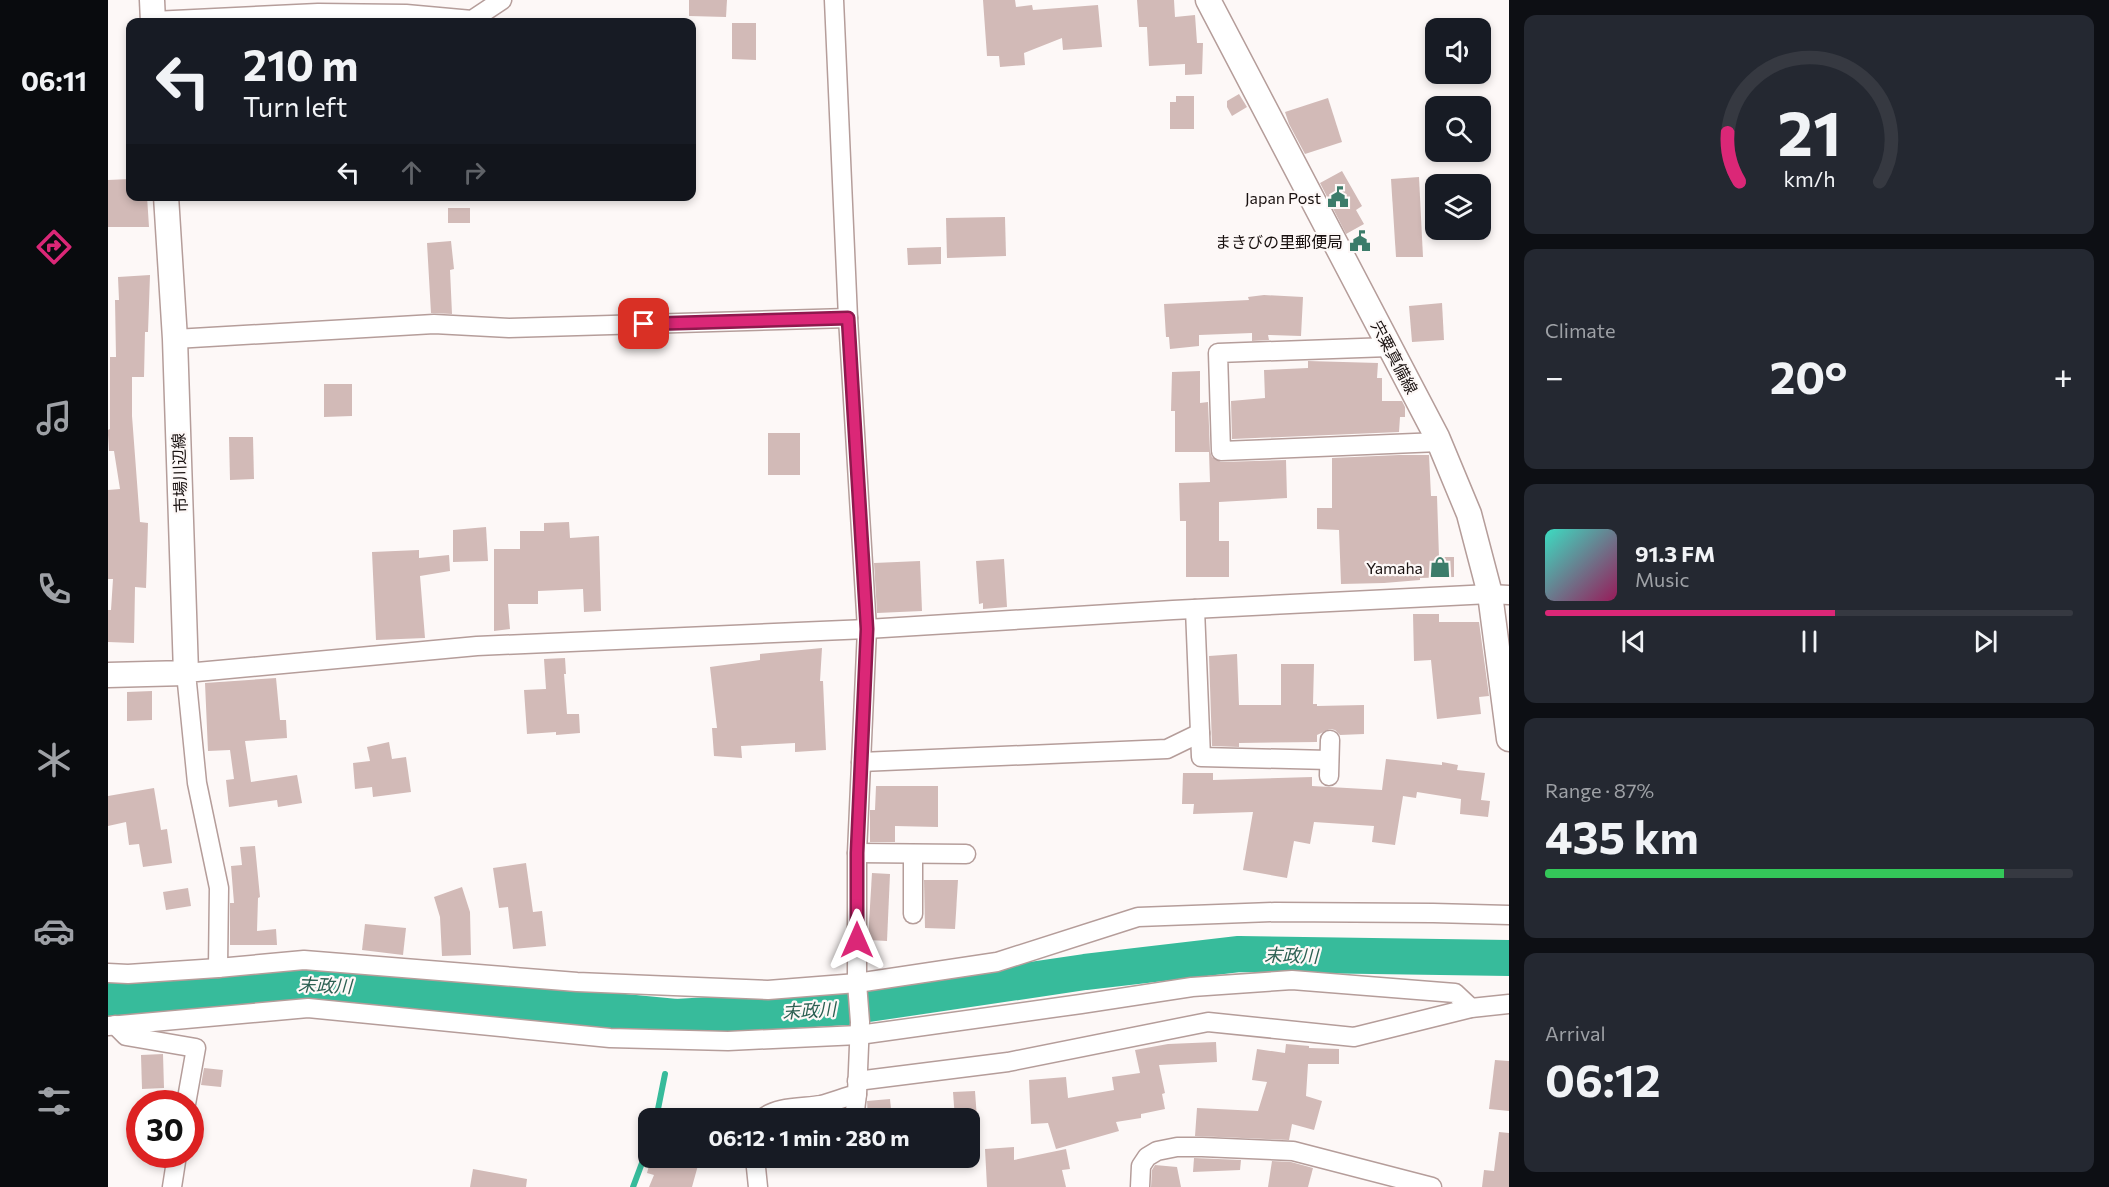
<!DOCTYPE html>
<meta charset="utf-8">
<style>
body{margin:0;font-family:Commissioner,"Noto Sans JP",sans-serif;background:#242831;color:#f1f3f6;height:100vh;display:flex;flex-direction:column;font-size:22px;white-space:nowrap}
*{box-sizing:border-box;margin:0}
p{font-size:20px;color:#9ea1a6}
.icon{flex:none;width:33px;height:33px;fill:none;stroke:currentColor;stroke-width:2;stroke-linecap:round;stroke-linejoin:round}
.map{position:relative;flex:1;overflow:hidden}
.details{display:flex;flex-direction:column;gap:15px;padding:15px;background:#0d0f14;width:600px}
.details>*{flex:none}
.guide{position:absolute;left:18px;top:18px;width:570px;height:183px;border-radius:12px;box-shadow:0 3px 9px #0003;background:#171b24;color:#f1f3f6;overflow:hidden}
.buttons{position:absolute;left:1317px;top:18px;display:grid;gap:12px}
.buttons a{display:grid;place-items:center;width:66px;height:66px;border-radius:12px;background:#171b24;box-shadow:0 3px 9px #0003;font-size:30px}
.speed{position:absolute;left:18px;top:1090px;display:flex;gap:12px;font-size:30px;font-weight:700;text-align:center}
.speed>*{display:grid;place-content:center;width:78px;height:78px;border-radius:50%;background:#171b24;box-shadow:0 3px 9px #0003;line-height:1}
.speed .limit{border:9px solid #d22;background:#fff;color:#111}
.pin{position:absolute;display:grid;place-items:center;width:51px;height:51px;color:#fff;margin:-26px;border-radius:12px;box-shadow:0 3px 9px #0006}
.me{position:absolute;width:66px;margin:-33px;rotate:0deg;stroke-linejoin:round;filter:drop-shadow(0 0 4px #0008)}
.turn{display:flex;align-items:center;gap:21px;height:126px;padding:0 18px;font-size:27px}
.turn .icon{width:78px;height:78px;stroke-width:2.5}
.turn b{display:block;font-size:42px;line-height:51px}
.lanes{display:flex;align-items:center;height:57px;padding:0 18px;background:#0003;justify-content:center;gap:30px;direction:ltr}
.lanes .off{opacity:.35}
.big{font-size:45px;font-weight:700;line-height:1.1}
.details .card{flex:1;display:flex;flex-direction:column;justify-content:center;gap:9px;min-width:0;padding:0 21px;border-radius:12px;background:#242831}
.details .dial{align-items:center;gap:0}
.dial svg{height:156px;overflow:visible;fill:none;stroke:#363941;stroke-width:7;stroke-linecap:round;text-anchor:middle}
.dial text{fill:#f1f3f6;stroke:none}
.song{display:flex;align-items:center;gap:18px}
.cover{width:72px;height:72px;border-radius:9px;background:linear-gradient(135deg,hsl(170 70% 55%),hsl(330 70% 35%))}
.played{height:6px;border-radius:3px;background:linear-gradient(90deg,#db2777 55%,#363941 55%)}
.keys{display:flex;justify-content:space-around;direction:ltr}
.heat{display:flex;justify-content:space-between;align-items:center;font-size:33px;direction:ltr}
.charge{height:9px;border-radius:4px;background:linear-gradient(90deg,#34c759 87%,#363941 0)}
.trip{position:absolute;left:530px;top:1108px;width:342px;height:60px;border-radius:12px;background:#171b24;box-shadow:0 3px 9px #0003;font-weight:700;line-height:60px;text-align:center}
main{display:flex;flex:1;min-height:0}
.dock{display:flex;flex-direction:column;width:108px;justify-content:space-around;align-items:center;background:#090b0e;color:#9ea1a6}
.dock .icon{width:42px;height:42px}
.dock .selected{color:#db2777}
.dock b{font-size:27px;color:#f1f3f6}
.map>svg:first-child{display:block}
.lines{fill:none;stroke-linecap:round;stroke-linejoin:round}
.stream{stroke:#37bb9b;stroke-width:6}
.river{stroke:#37bb9b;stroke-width:36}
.building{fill:#d2bab7}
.minor-casing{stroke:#b59d9a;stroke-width:21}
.secondary-casing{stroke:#b59d9a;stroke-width:27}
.minor{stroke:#fff;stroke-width:18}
.secondary{stroke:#fff;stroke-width:24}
.route-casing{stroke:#8e194d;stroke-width:15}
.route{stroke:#db2777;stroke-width:10}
.labels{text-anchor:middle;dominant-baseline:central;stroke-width:4.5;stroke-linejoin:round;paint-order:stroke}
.poi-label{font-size:16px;fill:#18100f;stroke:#fdf8f7;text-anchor:end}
.street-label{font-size:16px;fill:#18100f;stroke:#fdf8f7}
.water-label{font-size:18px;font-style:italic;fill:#2b5f51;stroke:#fdf8f7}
</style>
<main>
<nav class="dock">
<b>06:11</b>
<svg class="icon selected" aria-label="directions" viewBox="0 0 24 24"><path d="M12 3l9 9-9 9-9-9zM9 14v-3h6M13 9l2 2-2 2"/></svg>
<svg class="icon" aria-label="music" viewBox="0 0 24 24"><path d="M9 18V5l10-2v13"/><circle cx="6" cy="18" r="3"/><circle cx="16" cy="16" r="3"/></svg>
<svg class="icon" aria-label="phone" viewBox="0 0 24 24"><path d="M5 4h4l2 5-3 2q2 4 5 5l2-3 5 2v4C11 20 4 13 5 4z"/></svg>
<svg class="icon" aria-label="climate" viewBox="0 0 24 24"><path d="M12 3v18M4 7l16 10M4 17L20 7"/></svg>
<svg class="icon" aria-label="car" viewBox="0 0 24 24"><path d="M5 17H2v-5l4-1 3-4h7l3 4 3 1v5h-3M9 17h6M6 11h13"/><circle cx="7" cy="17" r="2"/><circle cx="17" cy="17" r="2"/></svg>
<svg class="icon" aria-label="filters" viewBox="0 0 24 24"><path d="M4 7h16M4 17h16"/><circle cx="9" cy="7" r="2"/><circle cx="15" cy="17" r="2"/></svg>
</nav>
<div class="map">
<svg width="1401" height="1187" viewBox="0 0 1401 1187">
<rect width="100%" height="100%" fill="#fdf8f7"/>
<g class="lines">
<g class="stream">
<path d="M 548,1119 L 557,1074"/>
<path d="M 525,1187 L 540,1147"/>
</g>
<path class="river" d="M 0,999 L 84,995 L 202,982 L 568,1017 L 740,1007 L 977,972 L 1131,954 L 1401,958"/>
</g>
<g class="building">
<path d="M 581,0 L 619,0 L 618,17 L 581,16 Z"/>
<path d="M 875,0 L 907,0 L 908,7 L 924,5 L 925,10 L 990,5 L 994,47 L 955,50 L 954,38 L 916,53 L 917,65 L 892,67 L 891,56 L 879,56 Z"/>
<path d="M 1029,0 L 1066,0 L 1067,17 L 1087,15 L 1089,43 L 1095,43 L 1094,74 L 1077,75 L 1077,64 L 1041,66 L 1039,27 L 1031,27 Z"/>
<path d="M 624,23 L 648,23 L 648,60 L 624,59 Z"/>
<path d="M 1131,94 L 1139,107 L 1124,116 L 1119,107 L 1119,101 Z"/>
<path d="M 1068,96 L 1086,96 L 1086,129 L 1062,129 L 1062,102 L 1068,102 Z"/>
<path d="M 1220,98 L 1234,142 L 1197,154 L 1181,124 L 1177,112 Z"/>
<path d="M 1234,171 L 1254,206 L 1248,210 L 1256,224 L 1238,234 L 1212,183 Z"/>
<path d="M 1311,177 L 1315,257 L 1288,257 L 1283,179 Z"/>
<path d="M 22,179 L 22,196 L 39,196 L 41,227 L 0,227 L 0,180 Z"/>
<rect x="340" y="208" width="22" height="15"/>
<path d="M 897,217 L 898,256 L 839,258 L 838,218 Z"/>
<path d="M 343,241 L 346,269 L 342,270 L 344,314 L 323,313 L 319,243 Z"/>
<path d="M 833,247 L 833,264 L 800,265 L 799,248 Z"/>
<path d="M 42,275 L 40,332 L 37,332 L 36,377 L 24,377 L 24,416 L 32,522 L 40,523 L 38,588 L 27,587 L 26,643 L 0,642 L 0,610 L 3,610 L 5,579 L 0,579 L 0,490 L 12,489 L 6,451 L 1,451 L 0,435 L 0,430 L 2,429 L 2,357 L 8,357 L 7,300 L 11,300 L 10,277 Z"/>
<path d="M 1156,295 L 1195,297 L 1193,336 L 1160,335 L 1161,340 L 1144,341 L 1144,333 L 1091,335 L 1091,346 L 1062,349 L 1061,337 L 1058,337 L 1056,304 L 1141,300 L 1140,297 Z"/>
<path d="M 1334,303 L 1336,340 L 1304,342 L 1301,306 Z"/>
<path d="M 1200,361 L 1270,363 L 1269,378 L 1274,378 L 1274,401 L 1294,401 L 1297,407 L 1297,417 L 1292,417 L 1291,432 L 1124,439 L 1123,401 L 1157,398 L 1156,370 L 1200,368 Z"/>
<path d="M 1092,371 L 1092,403 L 1100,402 L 1102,451 L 1104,457 L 1113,462 L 1178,460 L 1179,498 L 1111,502 L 1111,541 L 1121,541 L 1121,577 L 1078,577 L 1078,521 L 1072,521 L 1071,483 L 1102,482 L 1101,452 L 1067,452 L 1067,411 L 1063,411 L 1064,372 Z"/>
<path d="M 216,384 L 244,384 L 244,416 L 216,417 Z"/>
<rect x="660" y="433" width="32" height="42"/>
<path d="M 121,437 L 145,437 L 146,479 L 122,480 Z"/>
<path d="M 1291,455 L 1321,455 L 1323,496 L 1329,496 L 1331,557 L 1346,557 L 1346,577 L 1312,578 L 1312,580 L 1276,583 L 1233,584 L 1231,530 L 1209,529 L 1209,508 L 1224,508 L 1224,458 Z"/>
<path d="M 461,522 L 462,538 L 491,536 L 493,611 L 476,612 L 475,589 L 430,591 L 430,604 L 400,604 L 402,629 L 386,631 L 386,549 L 412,549 L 412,531 L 436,531 L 436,523 Z"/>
<path d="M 378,527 L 380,561 L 345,562 L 345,530 Z"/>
<path d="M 311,550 L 311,558 L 341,555 L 342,571 L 312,576 L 317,638 L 268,640 L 264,552 Z"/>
<path d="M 896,559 L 899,607 L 875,609 L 875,603 L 871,604 L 868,561 Z"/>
<path d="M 812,561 L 814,611 L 769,613 L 766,563 Z"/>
<path d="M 1305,614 L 1331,614 L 1331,622 L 1371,622 L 1381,696 L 1371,697 L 1373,714 L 1329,719 L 1323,660 L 1306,661 Z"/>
<path d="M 714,648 L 712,681 L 715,681 L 718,750 L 687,752 L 687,743 L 633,746 L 634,758 L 606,756 L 604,728 L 609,728 L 602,667 L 652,660 L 652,654 Z"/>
<path d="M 1129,654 L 1131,705 L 1173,705 L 1173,664 L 1206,664 L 1205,704 L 1209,704 L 1209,706 L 1256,705 L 1256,734 L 1232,735 L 1227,730 L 1222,729 L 1209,735 L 1209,742 L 1131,743 L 1131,747 L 1104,746 L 1101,656 Z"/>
<path d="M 457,658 L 458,674 L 456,674 L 459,714 L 471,714 L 472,733 L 448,735 L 448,732 L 419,734 L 416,690 L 438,689 L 436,659 Z"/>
<path d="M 168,678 L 172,720 L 178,720 L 179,738 L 137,741 L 143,782 L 189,775 L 194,803 L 170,807 L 169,800 L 121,807 L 118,780 L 126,779 L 122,750 L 100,751 L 97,683 Z"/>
<path d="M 44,691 L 44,720 L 19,721 L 19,692 Z"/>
<path d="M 281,742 L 284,759 L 298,757 L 303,792 L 265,797 L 264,787 L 247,789 L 245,763 L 262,761 L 259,747 Z"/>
<path d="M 1278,759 L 1334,765 L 1334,762 L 1350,765 L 1349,770 L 1377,773 L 1373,800 L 1382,801 L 1380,817 L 1352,814 L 1353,799 L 1309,792 L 1308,798 L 1295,796 L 1287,845 L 1264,842 L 1266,826 L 1206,822 L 1202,844 L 1186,841 L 1179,878 L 1135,870 L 1145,812 L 1085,814 L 1086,804 L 1074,804 L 1075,773 L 1105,773 L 1105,780 L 1204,777 L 1204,786 L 1274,790 Z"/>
<path d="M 768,786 L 830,786 L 830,827 L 787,826 L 787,842 L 762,842 L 762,810 L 767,810 Z"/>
<path d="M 46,788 L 53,830 L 59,829 L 64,863 L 35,867 L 31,844 L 21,845 L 18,822 L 0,826 L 0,796 Z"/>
<path d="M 147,846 L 152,897 L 150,898 L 149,931 L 168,929 L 169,945 L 122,945 L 122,903 L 126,903 L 123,866 L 134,865 L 132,847 Z"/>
<path d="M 418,863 L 425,912 L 434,911 L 438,946 L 405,949 L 400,907 L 391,908 L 385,868 Z"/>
<path d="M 764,873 L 782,874 L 779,941 L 760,940 Z"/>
<path d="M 816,880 L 850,880 L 847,929 L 817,928 Z"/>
<path d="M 354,887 L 362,912 L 363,955 L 334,956 L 332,917 L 326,897 Z"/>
<path d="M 80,888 L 83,906 L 58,910 L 55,892 Z"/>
<path d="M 257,924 L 298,928 L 295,955 L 254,950 Z"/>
<path d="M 1108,1042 L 1109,1062 L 1051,1065 L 1057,1093 L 1054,1094 L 1057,1109 L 1033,1114 L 1033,1118 L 1008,1122 L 1011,1131 L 948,1149 L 940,1123 L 923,1124 L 921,1080 L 958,1077 L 960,1098 L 1006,1090 L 1004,1077 L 1032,1073 L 1027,1050 L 1060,1044 Z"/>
<path d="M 1178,1044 L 1201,1046 L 1201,1048 L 1231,1049 L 1231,1064 L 1200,1064 L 1198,1096 L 1214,1101 L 1206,1130 L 1184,1124 L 1181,1140 L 1087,1136 L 1089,1108 L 1150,1111 L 1159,1082 L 1144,1080 L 1149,1049 L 1177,1053 Z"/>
<path d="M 55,1054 L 56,1088 L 34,1089 L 33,1055 Z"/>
<path d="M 1387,1060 L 1401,1061 L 1401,1111 L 1381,1109 Z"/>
<path d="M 96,1068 L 115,1070 L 113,1087 L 93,1085 Z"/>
<path d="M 867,1091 L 869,1119 L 847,1119 L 845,1092 Z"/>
<path d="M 782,1099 L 784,1119 L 760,1119 L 759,1101 Z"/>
<path d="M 1391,1132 L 1401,1133 L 1401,1187 L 1374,1187 L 1376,1170 L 1386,1171 Z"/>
<path d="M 906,1147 L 906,1160 L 958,1149 L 962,1169 L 954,1170 L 958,1187 L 879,1187 L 877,1149 Z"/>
<path d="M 543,1158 L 592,1158 L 584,1187 L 541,1187 L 546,1175 L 539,1173 Z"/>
<path d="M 1086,1158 L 1133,1160 L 1132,1170 L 1085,1172 Z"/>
<path d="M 1164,1161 L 1183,1162 L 1205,1168 L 1200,1187 L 1160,1187 Z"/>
<path d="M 1047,1165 L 1069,1167 L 1073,1187 L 1043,1187 L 1044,1170 Z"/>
<path d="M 365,1169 L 419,1179 L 418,1187 L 362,1187 Z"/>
</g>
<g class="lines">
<defs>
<g id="minor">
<path d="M 45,21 L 210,13 L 298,14 L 364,20 L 394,0"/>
<path d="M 67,339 L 326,324 L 401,328 L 740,318"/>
<path d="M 1281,347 L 1110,353 L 1113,451 L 1331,442"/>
<path d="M 1087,609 L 1093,757 L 1221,760"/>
<path d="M 753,762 L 1059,749 L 1092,733"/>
<path d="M 1221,776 L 1222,740"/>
<path d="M 749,853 L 858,854"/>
<path d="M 805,854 L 805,914"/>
<path d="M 110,968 L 111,888 L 89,783 L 78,673 L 369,646 L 759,629 L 1065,610 L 1382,594 L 1401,595"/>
<path d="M 0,973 L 20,974 L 110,968 L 196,960 L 469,982 L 660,990 L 749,983 L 889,962 L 1030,917 L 1167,912 L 1325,913 L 1401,915"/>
<path d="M 7,1025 L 18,1036 L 88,1048 L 78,1104"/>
<path d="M 0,1026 L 200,1008 L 502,1038 L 620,1041 L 751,1035 L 973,1004 L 1084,987 L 1184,980 L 1347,993 L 1363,1008"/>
<path d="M 749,1081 L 900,1062 L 1100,1022 L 1246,1037 L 1363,1008 L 1401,1004"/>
<path d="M 654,1119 C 668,1106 695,1108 713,1105 C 725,1102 737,1097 749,1094 L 752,1022 L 749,983 L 749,853 L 759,629 L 740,318 L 726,0"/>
<path d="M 746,1119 L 749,1094"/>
<path d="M 647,1158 L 650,1187"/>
<path d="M 64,1187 L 69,1155"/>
<path d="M 1032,1187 L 1033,1166 L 1039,1157 L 1049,1151 L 1069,1147 L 1094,1147 L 1185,1151 L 1324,1187"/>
</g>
<g id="secondary">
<path d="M 44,0 L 45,22"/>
<path d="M 1100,0 L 1329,437 L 1361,514 L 1382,594 L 1401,739"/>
<path d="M 0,675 L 78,673 L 67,339 L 58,196"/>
</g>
</defs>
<use href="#minor" class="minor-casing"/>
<use href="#secondary" class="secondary-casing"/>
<use href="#minor" class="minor"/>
<use href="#secondary" class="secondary"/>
</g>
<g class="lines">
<defs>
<path id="route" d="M 536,324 L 740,318 L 759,629 L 749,853 L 749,940"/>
</defs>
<use href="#route" class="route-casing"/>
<use href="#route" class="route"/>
</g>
<defs>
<symbol id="civic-bare" viewBox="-9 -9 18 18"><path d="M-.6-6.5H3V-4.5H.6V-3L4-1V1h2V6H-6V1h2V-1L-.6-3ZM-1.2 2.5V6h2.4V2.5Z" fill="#3c7c6a" stroke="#fdf8f7" stroke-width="2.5" paint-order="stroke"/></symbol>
<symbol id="shop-bare" viewBox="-9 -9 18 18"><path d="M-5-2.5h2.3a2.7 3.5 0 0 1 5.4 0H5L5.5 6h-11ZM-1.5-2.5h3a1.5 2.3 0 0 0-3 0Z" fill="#3c7c6a" stroke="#fdf8f7" stroke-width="2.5" paint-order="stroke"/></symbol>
</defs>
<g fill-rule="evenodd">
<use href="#civic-bare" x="1215" y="182" width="30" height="30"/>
<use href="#civic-bare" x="1237" y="226" width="30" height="30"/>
<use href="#shop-bare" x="1317" y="552" width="30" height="30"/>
</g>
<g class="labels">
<g class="poi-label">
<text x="1213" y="197">Japan Post</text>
<text x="1235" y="241">まきびの里郵便局</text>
<text x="1315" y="567">Yamaha</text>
</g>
<g class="street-label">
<text transform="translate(1287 357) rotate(62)">宍粟真備線</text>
<text transform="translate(71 473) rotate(-92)">市場川辺線</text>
</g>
<g class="water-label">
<text transform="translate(1183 955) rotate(1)">末政川</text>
<text transform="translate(217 985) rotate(2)">末政川</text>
<text transform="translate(701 1010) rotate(-3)">末政川</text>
</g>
</g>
</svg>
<div class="buttons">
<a><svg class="icon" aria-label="sound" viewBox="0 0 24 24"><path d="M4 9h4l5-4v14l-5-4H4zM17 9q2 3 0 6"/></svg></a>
<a><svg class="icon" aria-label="search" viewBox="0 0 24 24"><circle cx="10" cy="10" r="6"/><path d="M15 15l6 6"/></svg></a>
<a><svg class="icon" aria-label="layers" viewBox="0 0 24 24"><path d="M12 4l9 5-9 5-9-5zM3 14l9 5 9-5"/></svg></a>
</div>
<div class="speed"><div class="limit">30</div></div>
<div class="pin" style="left:536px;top:324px;background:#d93025"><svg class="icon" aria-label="arrive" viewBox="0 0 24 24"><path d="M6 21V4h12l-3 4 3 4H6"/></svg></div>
<svg class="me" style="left:749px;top:940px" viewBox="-20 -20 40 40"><path d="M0-17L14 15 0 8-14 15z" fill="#db2777" stroke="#fff" stroke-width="4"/></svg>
<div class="trip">06:12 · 1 min · 280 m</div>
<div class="guide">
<div class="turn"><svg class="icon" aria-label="left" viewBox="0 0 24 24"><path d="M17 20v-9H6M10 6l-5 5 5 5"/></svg><div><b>210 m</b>Turn left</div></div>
<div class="lanes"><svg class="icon" aria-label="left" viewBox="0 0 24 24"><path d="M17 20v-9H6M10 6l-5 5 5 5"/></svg><svg class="icon off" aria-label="ahead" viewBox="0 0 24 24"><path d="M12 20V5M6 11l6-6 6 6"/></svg><svg class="icon off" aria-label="right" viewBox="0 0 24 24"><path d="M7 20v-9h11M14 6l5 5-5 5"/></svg></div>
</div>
</div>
<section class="details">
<div class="card dial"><svg viewBox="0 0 100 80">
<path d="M14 69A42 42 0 1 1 86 69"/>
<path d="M14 69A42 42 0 0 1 8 44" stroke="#db2777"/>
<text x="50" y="56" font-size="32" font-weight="700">21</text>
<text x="50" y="72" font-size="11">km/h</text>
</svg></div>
<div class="card"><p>Climate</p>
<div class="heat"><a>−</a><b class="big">20°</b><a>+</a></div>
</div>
<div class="card">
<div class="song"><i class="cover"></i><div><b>91.3 FM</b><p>Music</p></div></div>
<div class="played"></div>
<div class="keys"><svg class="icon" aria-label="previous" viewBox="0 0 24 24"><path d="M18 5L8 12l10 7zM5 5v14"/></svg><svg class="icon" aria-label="pause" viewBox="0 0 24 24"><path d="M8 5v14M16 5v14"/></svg><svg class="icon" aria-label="next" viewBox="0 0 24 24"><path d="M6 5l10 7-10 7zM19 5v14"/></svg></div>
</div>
<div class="card"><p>Range · 87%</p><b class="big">435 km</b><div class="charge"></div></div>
<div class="card"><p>Arrival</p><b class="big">06:12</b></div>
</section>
</main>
